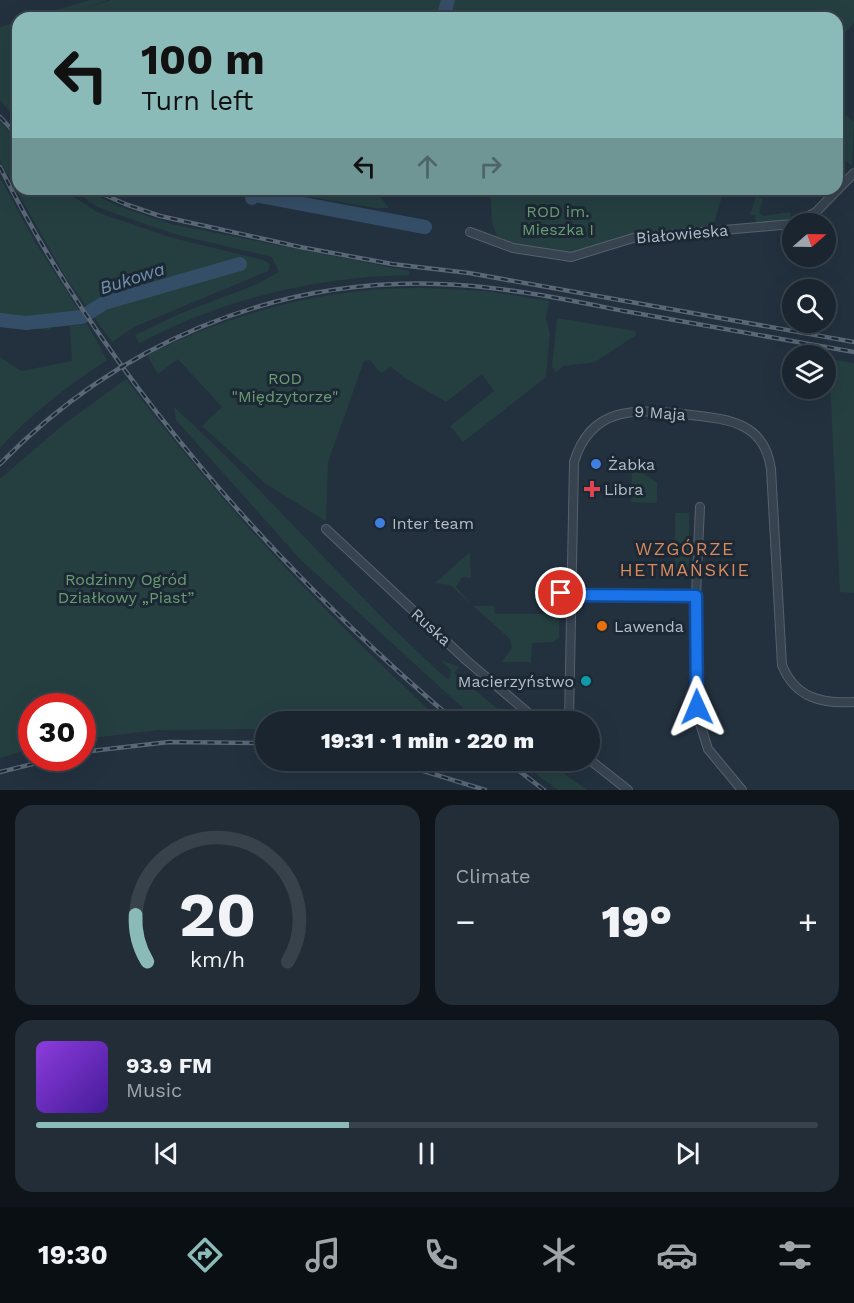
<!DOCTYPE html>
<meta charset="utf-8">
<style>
body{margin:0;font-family:"Work Sans",sans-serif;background:#232d37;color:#f1f3f6;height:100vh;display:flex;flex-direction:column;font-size:22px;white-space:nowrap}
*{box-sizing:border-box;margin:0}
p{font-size:20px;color:#9fa5aa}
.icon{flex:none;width:33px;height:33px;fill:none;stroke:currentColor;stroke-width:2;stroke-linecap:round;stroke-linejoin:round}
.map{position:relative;height:790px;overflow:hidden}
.details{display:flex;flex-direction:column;gap:15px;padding:15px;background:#0e141a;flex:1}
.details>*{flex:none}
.top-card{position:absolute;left:12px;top:12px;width:831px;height:183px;border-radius:18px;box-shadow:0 6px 24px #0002,0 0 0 2px #38424b;background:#8bbbb9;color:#111;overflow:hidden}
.needle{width:39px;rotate:70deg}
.controls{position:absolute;left:782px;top:213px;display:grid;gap:12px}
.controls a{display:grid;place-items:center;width:54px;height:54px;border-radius:50%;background:#1a252f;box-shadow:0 6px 24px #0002,0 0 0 2px #38424b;font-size:30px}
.speed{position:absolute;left:18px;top:693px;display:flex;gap:12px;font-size:30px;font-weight:700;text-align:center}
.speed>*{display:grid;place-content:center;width:78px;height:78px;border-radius:50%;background:#1a252f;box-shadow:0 6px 24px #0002,0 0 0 2px #38424b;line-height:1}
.speed .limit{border:9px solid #d22;background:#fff;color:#111}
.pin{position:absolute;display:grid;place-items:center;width:51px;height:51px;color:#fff;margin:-26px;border:3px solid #fff;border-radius:50%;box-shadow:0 2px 6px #0007}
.me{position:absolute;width:66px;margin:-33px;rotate:359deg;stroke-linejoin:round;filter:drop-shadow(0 0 4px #0008)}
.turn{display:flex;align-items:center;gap:21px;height:126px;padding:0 30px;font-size:27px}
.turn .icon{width:78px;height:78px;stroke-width:2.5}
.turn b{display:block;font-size:42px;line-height:51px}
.lanes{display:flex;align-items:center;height:57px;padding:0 30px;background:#0003;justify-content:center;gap:30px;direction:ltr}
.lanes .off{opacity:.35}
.big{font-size:45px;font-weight:800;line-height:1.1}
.details .tile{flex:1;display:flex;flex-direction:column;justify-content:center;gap:9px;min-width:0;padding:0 21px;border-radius:18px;background:#232d37}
.details .dial{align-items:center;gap:0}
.dial svg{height:156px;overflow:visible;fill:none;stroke:#38424b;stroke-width:7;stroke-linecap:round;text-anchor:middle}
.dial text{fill:#f1f3f6;stroke:none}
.song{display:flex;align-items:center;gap:18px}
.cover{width:72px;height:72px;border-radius:9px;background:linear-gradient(135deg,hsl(270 70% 55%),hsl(260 70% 35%))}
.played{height:6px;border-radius:3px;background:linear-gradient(90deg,#8bbbb9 40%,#38424b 40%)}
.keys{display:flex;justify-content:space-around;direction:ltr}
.heat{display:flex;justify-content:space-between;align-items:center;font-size:33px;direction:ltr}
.details .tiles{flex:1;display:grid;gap:15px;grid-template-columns:1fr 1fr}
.tile:last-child{grid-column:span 2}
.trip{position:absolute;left:255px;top:711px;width:345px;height:60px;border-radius:30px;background:#1a252f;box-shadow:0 6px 24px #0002,0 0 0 2px #38424b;font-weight:800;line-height:60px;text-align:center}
.dock{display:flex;height:96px;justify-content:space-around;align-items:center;background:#0a0f13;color:#9fa5aa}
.dock .icon{width:42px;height:42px}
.dock .selected{color:#8bbbb9}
.dock b{font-size:27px;color:#f1f3f6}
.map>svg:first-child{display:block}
.green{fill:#253f40}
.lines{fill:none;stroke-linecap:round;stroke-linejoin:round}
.river{stroke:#354e67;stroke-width:14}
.minor-casing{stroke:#55616d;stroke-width:10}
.minor{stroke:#37434f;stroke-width:8}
.rail-casing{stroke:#596776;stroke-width:4.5}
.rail{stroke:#1c2834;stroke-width:2;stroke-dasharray:7;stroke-linecap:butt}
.route-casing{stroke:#114b97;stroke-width:15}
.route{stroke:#1a73e8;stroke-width:10}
.shop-dot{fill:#3f7fe0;stroke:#1c2834;stroke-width:2}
.health-dot{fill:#e0444e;stroke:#1c2834;stroke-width:2}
.food-dot{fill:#e8710a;stroke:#1c2834;stroke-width:2}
.culture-dot{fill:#0f9aa8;stroke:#1c2834;stroke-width:2}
.labels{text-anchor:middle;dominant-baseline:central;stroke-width:6;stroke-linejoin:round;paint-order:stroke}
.park-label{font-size:16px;fill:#699c70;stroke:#1c2834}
.street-label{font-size:16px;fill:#b3beca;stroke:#1c2834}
.poi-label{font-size:16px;fill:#b3beca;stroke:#1c2834;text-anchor:start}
.water-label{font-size:18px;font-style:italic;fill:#7191af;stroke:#1c2834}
.neighbourhood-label{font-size:18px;letter-spacing:1.5px;fill:#db8a5d;stroke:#1c2834}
</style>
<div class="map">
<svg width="854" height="790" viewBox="0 0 854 790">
<rect width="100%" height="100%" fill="#23313f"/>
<g class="green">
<path d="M 90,0 L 108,0 L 84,8 L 112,0 L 854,0 L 854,23 L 837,41 L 837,18 L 30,18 Z"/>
<path d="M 18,21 L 18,123 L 0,100 L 0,27 Z"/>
<path d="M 837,107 L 854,122 L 852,166 L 837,155 Z"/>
<path d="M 0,122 L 18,140 L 18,189 L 62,189 L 97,212 L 169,237 L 263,260 L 270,264 L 268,271 L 134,327 L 112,342 L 66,278 L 0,161 Z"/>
<path d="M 0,177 L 35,242 L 80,312 L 57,318 L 50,330 L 0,325 Z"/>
<path d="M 72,189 L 83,189 L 121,207 L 171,224 L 409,271 L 409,275 C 314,277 223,299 139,343 L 135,335 L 179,314 L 255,285 L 279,272 L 272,257 L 178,235 L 142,223 L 97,207 Z"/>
<path d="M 264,189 L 374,189 L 389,208 L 375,208 Z"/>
<path d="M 490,189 L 724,189 L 714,224 L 708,228 L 621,237 L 575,254 L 518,246 L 497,236 L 492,223 Z"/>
<path d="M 756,196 L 763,199 L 759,213 L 763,216 L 790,212 L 790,219 L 756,223 L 755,215 L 750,215 Z"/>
<path d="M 423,288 L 486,291 L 549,301 L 546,318 L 550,333 L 546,377 L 463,442 L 450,426 L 494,391 L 482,374 L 446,402 L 405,378 L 391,367 L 381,373 L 370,360 L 364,361 L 328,462 L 326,521 L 266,484 L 202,426 L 222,407 L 178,359 L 158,374 L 147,355 C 234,312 326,287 423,288 Z"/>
<path d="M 557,318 L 636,331 L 636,335 L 595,362 L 564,366 L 556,372 L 552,367 Z"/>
<path d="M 87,324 L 107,360 C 68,386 31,413 0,448 L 0,357 L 21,371 L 72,361 L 70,326 Z"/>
<path d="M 829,359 L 854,363 L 854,593 L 840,592 Z"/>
<path d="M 126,379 C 220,504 327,616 441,721 L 266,722 L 265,729 L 159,730 L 83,739 L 82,706 L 32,706 L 31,749 L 0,758 L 0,479 L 64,424 Z"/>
<path d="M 174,407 C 269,493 351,593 447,679 L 450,678 L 451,670 L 441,660 L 459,667 L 454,673 L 512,721 L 477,721 L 300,559 L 176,420 Z"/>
<path d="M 632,467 L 657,482 L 657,503 L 631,502 Z"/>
<rect x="675" y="513" width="14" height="57"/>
<path d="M 470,552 L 471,578 L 462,577 L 456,587 L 473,606 L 494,606 L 495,614 L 559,614 L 559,638 L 553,642 L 532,643 L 531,662 L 502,662 L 512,648 L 510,639 L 450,585 L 435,583 Z"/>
<path d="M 542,761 L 554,761 L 552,765 L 587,790 L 558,790 L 536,774 Z"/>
</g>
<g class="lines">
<g class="river">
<path d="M 443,18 L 448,0"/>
<path d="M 252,198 L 255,195 L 425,227"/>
<path d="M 0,320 L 26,323 L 82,317 L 104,303 L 240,264"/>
</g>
<defs>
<g id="minor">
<path d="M 793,224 L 816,212 L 854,173"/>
<path d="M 470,232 L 513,248 L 571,257 L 633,238 L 792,224"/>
<path d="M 700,507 L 696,596 L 698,717 L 708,749 L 742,790"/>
<path d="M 326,529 L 466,660 L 539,722"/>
<path d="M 561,593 L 571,595 L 696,596"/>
<path d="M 569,722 L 574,462 C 591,406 635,409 683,414 C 723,419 764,419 771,469 L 782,665 C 795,698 822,704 854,702"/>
<path d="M 590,760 L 628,790"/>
</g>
</defs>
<use href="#minor" class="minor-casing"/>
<use href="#minor" class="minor"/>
<defs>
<g id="rail">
<path d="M 0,117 L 18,136"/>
<path d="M 0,167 C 104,376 279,572 456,722"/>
<path d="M 92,189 L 125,204 L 160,216 L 300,247 L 392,264 L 469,273 L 854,342"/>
<path d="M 0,464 C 116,345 272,278 439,284 C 502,286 563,299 624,311 C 701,325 777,338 854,352"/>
<path d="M 82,752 L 169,742 L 266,743"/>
<path d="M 388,760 L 485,790"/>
<path d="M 505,760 L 544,790"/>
<path d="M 0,772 L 57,758"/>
</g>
</defs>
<use href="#rail" class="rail-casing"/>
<use href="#rail" class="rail"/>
</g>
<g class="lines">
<defs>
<path id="route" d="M 561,593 L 571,595 L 696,596 L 697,707"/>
</defs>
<use href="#route" class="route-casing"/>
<use href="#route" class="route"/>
</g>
<g class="shop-dot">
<circle cx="596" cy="464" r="6"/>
<circle cx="380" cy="523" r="6"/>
</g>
<path class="health-dot" d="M589 480h6v6h6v6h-6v6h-6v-6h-6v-6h6z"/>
<circle class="food-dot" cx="602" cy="626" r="6"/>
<circle class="culture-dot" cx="586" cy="681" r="6"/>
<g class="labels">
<g class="park-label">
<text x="558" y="211">ROD im.<tspan x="558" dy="18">Mieszka I</tspan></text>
<text x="285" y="378">ROD<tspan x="285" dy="18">"Międzytorze"</tspan></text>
<text x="126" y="579">Rodzinny Ogród<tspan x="126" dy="18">Działkowy „Piast”</tspan></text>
</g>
<g class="street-label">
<text transform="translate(682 234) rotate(-5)">Białowieska</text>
<text transform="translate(660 413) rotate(4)">9 Maja</text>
<text transform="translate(431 627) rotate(42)">Ruska</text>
</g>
<g class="poi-label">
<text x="608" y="464">Żabka</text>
<text x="604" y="489">Libra</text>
<text x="392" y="523">Inter team</text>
<text x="614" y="626">Lawenda</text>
<text x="574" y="681" text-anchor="end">Macierzyństwo</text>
</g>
<g class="water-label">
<text transform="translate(132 278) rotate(-18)">Bukowa</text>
</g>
<g class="neighbourhood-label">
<text x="685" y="548">WZGÓRZE<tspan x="685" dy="21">HETMAŃSKIE</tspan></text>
</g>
</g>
</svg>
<div class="controls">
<a><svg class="needle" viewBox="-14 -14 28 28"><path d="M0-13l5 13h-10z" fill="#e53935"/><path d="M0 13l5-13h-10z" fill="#9fa5aa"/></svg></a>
<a><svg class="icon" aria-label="search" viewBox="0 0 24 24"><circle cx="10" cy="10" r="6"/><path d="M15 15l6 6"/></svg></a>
<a><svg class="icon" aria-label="layers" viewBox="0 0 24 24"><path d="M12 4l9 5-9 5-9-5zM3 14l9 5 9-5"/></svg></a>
</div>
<div class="speed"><div class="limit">30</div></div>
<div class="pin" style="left:561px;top:593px;background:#d93025"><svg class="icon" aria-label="arrive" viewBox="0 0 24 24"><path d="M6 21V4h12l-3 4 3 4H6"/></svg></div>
<svg class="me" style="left:697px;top:707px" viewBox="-20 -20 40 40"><path d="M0-17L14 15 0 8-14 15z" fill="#1a73e8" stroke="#fff" stroke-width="4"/></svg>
<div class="trip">19:31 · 1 min · 220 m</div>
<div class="top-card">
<div class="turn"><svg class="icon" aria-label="left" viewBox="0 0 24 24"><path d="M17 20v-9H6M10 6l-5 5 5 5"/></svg><div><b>100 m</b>Turn left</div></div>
<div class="lanes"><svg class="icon" aria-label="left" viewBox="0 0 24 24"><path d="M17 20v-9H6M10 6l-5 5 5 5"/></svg><svg class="icon off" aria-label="ahead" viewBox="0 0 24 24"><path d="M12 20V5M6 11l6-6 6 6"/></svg><svg class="icon off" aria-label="right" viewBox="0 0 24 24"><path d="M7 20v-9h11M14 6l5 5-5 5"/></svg></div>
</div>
</div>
<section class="details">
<div class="tiles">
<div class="tile dial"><svg viewBox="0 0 100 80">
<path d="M14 69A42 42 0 1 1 86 69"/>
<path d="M14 69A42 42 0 0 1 8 45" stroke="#8bbbb9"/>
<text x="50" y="56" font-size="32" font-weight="700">20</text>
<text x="50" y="72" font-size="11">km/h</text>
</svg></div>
<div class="tile"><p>Climate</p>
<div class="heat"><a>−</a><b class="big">19°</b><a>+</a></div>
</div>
<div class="tile">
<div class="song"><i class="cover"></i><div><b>93.9 FM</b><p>Music</p></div></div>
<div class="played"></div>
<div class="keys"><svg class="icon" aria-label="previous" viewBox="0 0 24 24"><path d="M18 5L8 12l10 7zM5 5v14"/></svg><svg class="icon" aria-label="pause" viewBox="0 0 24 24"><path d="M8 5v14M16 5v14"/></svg><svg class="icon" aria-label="next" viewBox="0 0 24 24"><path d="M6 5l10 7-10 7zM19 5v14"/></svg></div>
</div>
</div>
</section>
<nav class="dock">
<b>19:30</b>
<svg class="icon selected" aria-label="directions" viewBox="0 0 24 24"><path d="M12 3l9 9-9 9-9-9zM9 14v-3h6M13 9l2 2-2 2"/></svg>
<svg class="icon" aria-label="music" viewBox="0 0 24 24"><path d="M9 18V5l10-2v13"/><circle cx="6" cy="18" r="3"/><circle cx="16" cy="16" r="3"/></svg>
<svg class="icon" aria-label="phone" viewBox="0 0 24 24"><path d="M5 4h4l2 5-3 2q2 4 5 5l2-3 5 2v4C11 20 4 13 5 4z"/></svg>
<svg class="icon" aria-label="climate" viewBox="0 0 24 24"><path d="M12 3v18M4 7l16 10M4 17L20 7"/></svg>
<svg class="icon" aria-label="car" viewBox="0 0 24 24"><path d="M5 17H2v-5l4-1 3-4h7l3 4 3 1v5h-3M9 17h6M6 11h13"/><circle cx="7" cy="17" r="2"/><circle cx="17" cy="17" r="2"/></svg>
<svg class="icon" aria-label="filters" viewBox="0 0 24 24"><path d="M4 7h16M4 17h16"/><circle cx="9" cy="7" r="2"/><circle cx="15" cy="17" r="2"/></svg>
</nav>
